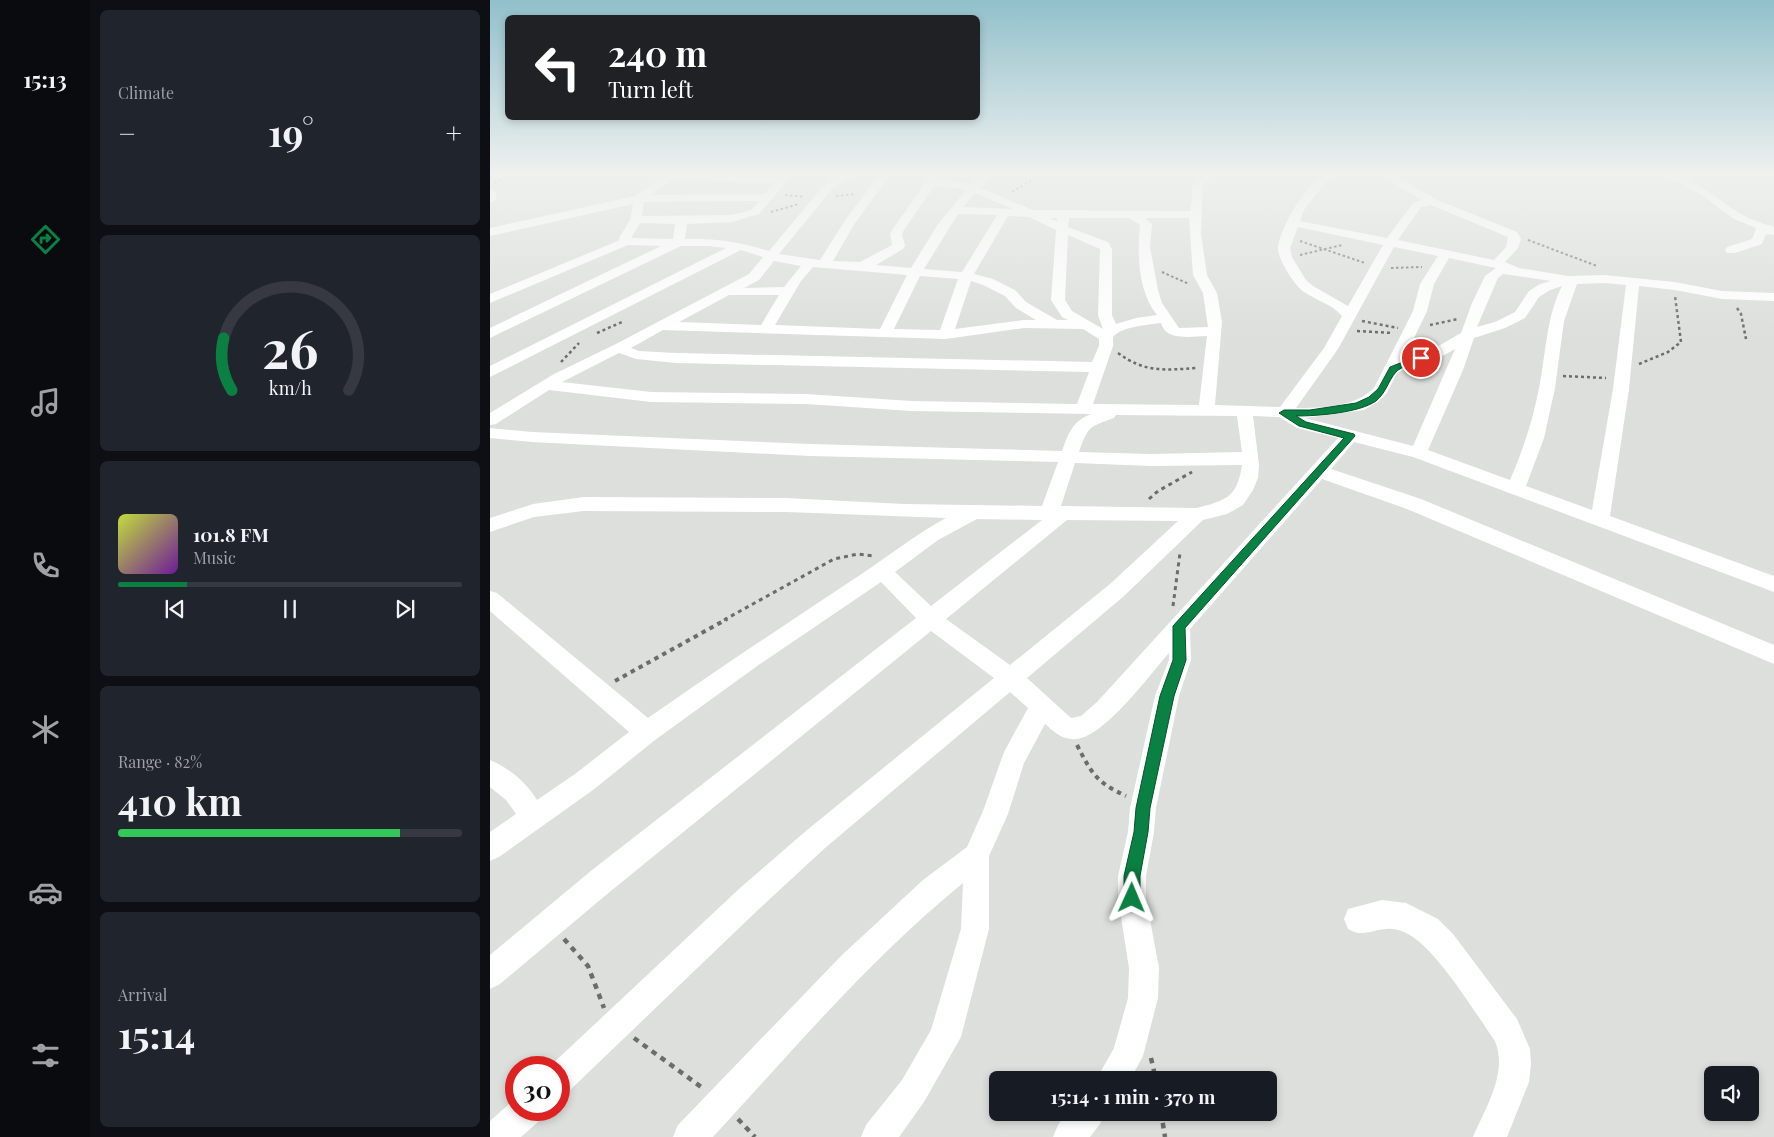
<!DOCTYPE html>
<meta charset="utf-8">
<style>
body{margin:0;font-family:"Playfair Display",serif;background:#20242c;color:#f1f3f6;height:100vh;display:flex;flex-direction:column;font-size:19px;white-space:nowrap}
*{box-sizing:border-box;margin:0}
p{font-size:16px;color:#9ea1a6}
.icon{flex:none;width:28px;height:28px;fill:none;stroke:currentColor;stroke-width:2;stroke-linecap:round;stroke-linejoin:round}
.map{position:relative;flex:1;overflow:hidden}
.sheet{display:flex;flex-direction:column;gap:10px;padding:10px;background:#0d0f14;width:400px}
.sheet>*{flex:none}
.hud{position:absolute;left:15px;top:15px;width:475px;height:105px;border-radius:8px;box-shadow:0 2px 8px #0003;background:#202124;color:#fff;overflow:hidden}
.tools{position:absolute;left:1214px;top:1066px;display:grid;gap:10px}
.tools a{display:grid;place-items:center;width:55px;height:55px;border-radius:8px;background:#171b24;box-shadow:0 2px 8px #0003;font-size:25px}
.speed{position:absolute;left:15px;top:1056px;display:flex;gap:10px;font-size:25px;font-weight:700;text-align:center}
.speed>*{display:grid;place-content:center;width:65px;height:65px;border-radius:50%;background:#171b24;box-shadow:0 2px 8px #0003;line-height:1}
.speed .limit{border:8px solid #d22;background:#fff;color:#111}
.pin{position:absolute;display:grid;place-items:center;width:42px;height:42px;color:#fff;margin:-21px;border:2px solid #fff;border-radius:50%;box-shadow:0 1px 5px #0007}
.me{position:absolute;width:55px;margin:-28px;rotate:1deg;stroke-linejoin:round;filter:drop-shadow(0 0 4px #0008)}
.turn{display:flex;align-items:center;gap:18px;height:105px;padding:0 20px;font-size:22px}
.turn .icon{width:65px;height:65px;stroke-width:2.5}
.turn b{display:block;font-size:35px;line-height:42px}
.big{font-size:38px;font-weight:700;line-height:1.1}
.sheet .tile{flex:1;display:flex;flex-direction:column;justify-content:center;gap:8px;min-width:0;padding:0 18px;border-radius:8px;background:#20242c}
.sheet .dial{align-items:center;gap:0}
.dial svg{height:130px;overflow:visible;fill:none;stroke:#363941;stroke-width:7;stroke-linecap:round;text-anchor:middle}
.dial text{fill:#f1f3f6;stroke:none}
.song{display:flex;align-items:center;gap:15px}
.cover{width:60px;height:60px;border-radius:8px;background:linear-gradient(135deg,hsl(70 70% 55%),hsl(280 70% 35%))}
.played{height:5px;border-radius:2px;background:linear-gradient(90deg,#0b8043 20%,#363941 20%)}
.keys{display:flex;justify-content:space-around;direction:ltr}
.heat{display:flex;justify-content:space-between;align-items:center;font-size:28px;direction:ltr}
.charge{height:8px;border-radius:4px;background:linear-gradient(90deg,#34c759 82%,#363941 0)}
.trip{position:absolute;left:499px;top:1071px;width:288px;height:50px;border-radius:8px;background:#171b24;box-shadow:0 2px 8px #0003;font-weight:700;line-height:50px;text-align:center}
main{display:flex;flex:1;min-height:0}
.tabs{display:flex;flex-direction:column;width:90px;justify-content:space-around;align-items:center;background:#090b0e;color:#9ea1a6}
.tabs .icon{width:35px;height:35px}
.tabs .selected{color:#0b8043}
.tabs b{font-size:22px;color:#f1f3f6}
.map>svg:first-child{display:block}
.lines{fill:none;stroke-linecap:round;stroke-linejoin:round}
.path-far4{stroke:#6b6d6b;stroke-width:2;stroke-dasharray:2.5 2.5;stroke-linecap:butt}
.path-far3{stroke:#6b6d6b;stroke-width:2.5;stroke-dasharray:3 3;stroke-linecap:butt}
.path-far2{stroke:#6b6d6b;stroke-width:3;stroke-dasharray:4 4;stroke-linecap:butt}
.path-far1{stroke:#6b6d6b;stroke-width:4;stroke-dasharray:4.5 4.5;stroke-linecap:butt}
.path{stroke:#6b6d6b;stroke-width:4.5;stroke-dasharray:5.5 5.5;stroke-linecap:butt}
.minor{fill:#fff;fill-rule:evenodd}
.route{fill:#0b8043;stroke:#07532c}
</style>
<main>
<nav class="tabs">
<b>15:13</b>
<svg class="icon selected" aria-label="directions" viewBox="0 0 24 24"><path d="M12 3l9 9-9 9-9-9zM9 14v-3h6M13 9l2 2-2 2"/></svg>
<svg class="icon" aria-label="music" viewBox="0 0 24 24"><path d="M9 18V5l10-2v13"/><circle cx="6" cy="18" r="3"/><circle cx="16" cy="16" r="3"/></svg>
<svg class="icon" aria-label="phone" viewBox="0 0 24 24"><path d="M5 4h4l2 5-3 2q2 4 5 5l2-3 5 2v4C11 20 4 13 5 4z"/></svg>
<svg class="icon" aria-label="climate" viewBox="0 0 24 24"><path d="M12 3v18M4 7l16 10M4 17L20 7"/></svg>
<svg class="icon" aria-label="car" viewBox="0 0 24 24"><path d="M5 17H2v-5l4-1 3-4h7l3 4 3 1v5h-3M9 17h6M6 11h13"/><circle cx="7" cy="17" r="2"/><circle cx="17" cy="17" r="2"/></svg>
<svg class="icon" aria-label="filters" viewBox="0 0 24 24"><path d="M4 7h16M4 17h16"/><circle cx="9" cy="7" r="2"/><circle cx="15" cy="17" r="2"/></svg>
</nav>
<section class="sheet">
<div class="tile"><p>Climate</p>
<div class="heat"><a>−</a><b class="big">19°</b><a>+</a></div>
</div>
<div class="tile dial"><svg viewBox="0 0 100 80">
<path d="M14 69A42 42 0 1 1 86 69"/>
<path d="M14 69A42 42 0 0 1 9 37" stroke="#0b8043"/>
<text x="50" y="56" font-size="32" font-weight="700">26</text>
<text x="50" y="72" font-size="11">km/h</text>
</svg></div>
<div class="tile">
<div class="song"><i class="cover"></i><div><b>101.8 FM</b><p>Music</p></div></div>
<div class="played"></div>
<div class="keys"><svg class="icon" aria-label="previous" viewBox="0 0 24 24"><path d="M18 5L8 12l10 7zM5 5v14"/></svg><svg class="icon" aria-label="pause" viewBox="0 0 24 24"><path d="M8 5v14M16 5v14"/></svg><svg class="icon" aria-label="next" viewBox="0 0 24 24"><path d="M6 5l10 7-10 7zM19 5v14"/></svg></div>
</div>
<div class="tile"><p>Range · 82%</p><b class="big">410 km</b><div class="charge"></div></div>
<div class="tile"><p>Arrival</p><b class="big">15:14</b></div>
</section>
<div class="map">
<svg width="1284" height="1137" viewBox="0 0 1284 1137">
<rect width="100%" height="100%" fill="#dcdfdb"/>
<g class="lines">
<g class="path-far4">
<path d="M 4,183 L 22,175"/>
<path d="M 522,192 L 550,175"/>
<path d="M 295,195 L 314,197"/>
<path d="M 346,196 L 365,194"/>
<path d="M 281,212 L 309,204"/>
<path d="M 1038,240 L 1107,266"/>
<path d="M 810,241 L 875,263"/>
<path d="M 810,255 L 852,245"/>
<path d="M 901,268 L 932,267"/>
<path d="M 672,272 L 699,284"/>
</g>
<g class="path-far3">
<path d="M 1247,308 L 1251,314 L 1256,339"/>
<path d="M 872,321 L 908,328"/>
<path d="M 940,325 L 968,319"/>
<path d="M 867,331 L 903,333"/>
<path d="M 107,333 L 132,322"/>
<path d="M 628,353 C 655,373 675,370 707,368"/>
<path d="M 71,362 L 89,343"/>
<path d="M 1149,364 L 1178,352 L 1191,342 L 1185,296"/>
<path d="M 1073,376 L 1116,378"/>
</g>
<g class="path-far2">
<path d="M 659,499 L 668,491 L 702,472"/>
<path d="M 683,606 L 690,553"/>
<path d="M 234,620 L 344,559 L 368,554 L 384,556"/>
</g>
<g class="path-far1">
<path d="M 125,681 L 237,619"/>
<path d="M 587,745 C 602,774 606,782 636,796"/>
</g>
<g class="path">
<path d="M 74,939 L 98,966 L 114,1008"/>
<path d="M 144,1038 L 214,1089"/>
<path d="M 661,1058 L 666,1080"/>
<path d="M 671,1112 L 675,1137"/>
<path d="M 248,1119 L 265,1137"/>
</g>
<g class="minor">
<path d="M 174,175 L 290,177 L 302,175 L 269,214 L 242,222 L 197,224 L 195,239 C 224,238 250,242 279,251 L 334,185 L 352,175 L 365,175 L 342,189 L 289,254 L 330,260 L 356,219 L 389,175 L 400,175 L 365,223 L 343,261 L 370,262 L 402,245 L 400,234 L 402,230 L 436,182 L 430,175 L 442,175 L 445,178 L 481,184 L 492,175 L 504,175 L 491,188 L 543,210 L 700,211 L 702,197 L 702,186 L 710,175 L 721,175 L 713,186 L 711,233 L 717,275 L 727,293 L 732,322 L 725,405 L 790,407 L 834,348 L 852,316 C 842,304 827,301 814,292 C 805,286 789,261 788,250 C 787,239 802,210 809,201 C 822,185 825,175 847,175 L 833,185 L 814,210 L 810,221 L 897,238 L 923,203 L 932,200 L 890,175 L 903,175 L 948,200 L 1027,232 L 1031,239 L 1028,248 L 1015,262 L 1029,268 L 1078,276 L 1114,275 L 1185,282 L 1232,291 L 1284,293 L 1284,301 L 1232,299 L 1185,290 L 1149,286 L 1139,389 L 1120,516 L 1284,576 L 1284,592 L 923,457 L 864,442 L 841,469 L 931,499 L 1284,645 L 1284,664 L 917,509 L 832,479 L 700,629 L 701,660 L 689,696 L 666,808 L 664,832 L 656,876 L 656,898 L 669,968 L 668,998 L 653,1056 L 640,1080 L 606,1080 L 624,1048 L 638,998 L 639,968 L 628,898 L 628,876 L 638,832 L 640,808 L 665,696 L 679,660 L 679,653 C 660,674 610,744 581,739 C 570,738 563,731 555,724 L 534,763 L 518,814 L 499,856 L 499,929 L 471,1037 L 434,1102 L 409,1137 L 371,1137 L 376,1125 L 412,1080 L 441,1030 L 471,929 L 473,883 C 381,958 303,1050 223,1137 L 183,1137 L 188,1125 L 352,955 L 433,880 L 477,847 L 493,811 L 514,752 L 538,708 L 520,692 L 335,848 L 270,908 L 80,1090 L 69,1095 L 69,1068 L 58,1068 L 250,888 L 317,830 L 504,678 L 441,631 L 122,890 L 10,984 L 0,989 L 0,955 L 102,870 L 426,618 L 391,582 L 270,664 L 165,740 L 103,790 L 9,857 L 0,861 L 0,832 L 26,814 L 16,800 L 0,787 L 0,760 C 19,768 36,782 47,800 L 85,774 L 139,732 L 0,611 L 0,591 L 7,593 L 158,718 C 228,669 299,622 370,575 C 399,556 426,534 456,518 L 296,512 L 94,511 L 44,517 L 0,532 L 0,518 L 43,504 L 94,497 L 296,498 L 414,504 L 552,506 L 568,462 L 320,456 L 42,442 L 0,438 L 0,428 L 42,432 L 320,444 L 572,451 C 579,432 582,422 601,414 L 421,411 L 316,404 L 161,402 L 59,390 L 6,424 L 0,425 L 0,413 L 64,374 L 124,345 L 259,274 L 273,257 L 251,250 L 0,377 L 0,366 L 236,248 L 219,246 L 191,246 L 0,338 L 0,328 L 171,246 L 138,245 L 0,303 L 0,294 L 130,240 L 129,238 L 140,220 L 143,204 L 0,236 L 0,228 L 145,196 ZM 181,180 L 284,183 L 275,194 L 161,195 ZM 445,185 L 476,190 L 448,224 L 421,268 L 386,265 L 413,249 L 415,246 L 412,234 L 414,230 ZM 485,193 L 523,209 L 473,207 ZM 269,201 L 261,210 L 242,215 L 152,216 L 154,202 ZM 941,205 L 1018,237 L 1016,247 L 1004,260 L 908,240 L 931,207 ZM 468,214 L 507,215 L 472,272 L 434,269 ZM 518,216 L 539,217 L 566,230 L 561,300 L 572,317 L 578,320 L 567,320 L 536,302 L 525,290 L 503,279 L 484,274 ZM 559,218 L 567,218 L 567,221 ZM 579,218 L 639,218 L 650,225 C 647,254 648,292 667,315 L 646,318 L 626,324 L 622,315 L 622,249 L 618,242 L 578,227 ZM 655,218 L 699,218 L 703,275 L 713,293 L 718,327 L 689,328 L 672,303 L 668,290 L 660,247 L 662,224 ZM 150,223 L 185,224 L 183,239 L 141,238 ZM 808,227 L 893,245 L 858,306 L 823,286 L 816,280 L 802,257 L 800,248 ZM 578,235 L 610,249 L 608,315 L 613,329 L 582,311 L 575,300 ZM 904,247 L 948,256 L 930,284 L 923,311 L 884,388 C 865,407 832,408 806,408 L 848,349 ZM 959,258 L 1006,268 L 995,276 L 982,303 L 971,333 L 938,352 L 915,357 L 937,311 L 944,284 ZM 284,261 L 311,266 L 294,287 L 254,288 L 269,280 ZM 323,267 L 417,275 L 390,329 L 285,325 L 311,281 ZM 1013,274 L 1061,281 L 1050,284 L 1039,291 L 1025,312 L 1005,322 L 987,327 L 1008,278 ZM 430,276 L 468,279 L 450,330 L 404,329 ZM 481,281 L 493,285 L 515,296 L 526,308 L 546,320 L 534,320 L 465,329 ZM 1114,283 L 1136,285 L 1123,389 L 1102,510 L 1036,486 L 1054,438 L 1065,388 L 1074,321 L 1087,284 ZM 1072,286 C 1056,317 1056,354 1049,388 C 1043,420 1033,450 1020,480 L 938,450 L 973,370 L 984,338 L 1015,328 L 1035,318 L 1049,297 L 1060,290 ZM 239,295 L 289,295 L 271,325 L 189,322 ZM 671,323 C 676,342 702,336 717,336 L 709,405 L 603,404 L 623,346 L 623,337 C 633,326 657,325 671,323 ZM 534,328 L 593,329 L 609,339 L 609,346 L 602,362 L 186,353 L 149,351 L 141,348 L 173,330 L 456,339 ZM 965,349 L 923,446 L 815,418 L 874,410 L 888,402 L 897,393 L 907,373 L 925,364 L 947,359 ZM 129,353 L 146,359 L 186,363 L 599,372 L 587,404 L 421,401 L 316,394 L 161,392 L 72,382 ZM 626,415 L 747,416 L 752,452 L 661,454 L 589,452 C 598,426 599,427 624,418 ZM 763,416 L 789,417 L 807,428 L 848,438 L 607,702 L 591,716 L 581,718 L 537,678 L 634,596 L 713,520 L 737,514 L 753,505 L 763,490 L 768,478 L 769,465 ZM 585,463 L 661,466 L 752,465 C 747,498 736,500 707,508 L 571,506 ZM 487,519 L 552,520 L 441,606 L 405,572 L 448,540 ZM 577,520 L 688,521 L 620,584 L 520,665 L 456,619 Z"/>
<path d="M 1173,175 C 1205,175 1225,199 1251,214 C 1261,220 1273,223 1284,227 L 1284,235 L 1276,234 L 1272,244 L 1245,253 L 1237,253 L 1235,250 L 1237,247 L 1262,239 L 1266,228 L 1244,219 L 1210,194 Z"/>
<path d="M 0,189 L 6,192 L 6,200 L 0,203 Z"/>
<path d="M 892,900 L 916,903 L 948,919 L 963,934 L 1027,1019 L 1040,1049 L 1041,1064 L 1039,1082 L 1017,1137 L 983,1137 C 996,1107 1018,1073 1005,1041 C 985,1013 944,944 914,932 C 897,924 885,933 869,933 C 865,933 861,930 858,929 L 854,919 L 858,909 Z"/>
<path d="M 26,1098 L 26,1110 L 52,1110 L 48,1122 L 31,1137 L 0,1137 L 0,1121 Z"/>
<path d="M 577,1112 L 614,1112 L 610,1124 L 600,1137 L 563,1137 L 568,1125 Z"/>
</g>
</g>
<linearGradient id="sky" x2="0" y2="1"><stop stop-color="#91c0cb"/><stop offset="0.52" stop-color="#eff1ef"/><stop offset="1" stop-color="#eff1ef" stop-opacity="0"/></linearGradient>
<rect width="1284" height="334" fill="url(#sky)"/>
<path class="route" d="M 931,355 L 936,358 L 934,360 C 927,363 911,366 906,372 C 898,381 896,393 886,401 C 869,413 827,416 806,416 L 816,422 L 864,434 L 865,436 L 695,628 L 696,660 L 684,696 L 660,808 L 658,832 L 650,876 L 650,898 L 648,903 L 642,905 L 637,903 L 634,898 L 634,876 L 644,832 L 646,808 L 670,696 L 683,660 L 683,626 L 854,438 L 809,426 L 789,413 L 794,410 L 820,410 L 866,403 L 879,397 L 888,389 L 900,367 Z"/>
</svg>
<div class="tools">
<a><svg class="icon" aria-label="sound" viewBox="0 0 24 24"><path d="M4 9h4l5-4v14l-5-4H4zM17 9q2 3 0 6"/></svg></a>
</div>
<div class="speed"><div class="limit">30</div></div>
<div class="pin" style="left:931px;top:358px;background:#d93025"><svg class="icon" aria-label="arrive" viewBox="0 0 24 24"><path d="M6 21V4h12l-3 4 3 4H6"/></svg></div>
<svg class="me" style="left:642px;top:898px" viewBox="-20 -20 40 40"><path d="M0-17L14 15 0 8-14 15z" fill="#0b8043" stroke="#fff" stroke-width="4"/></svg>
<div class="trip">15:14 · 1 min · 370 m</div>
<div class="hud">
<div class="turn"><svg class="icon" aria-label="left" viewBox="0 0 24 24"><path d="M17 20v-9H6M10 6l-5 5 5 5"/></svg><div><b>240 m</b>Turn left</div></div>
</div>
</div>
</main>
